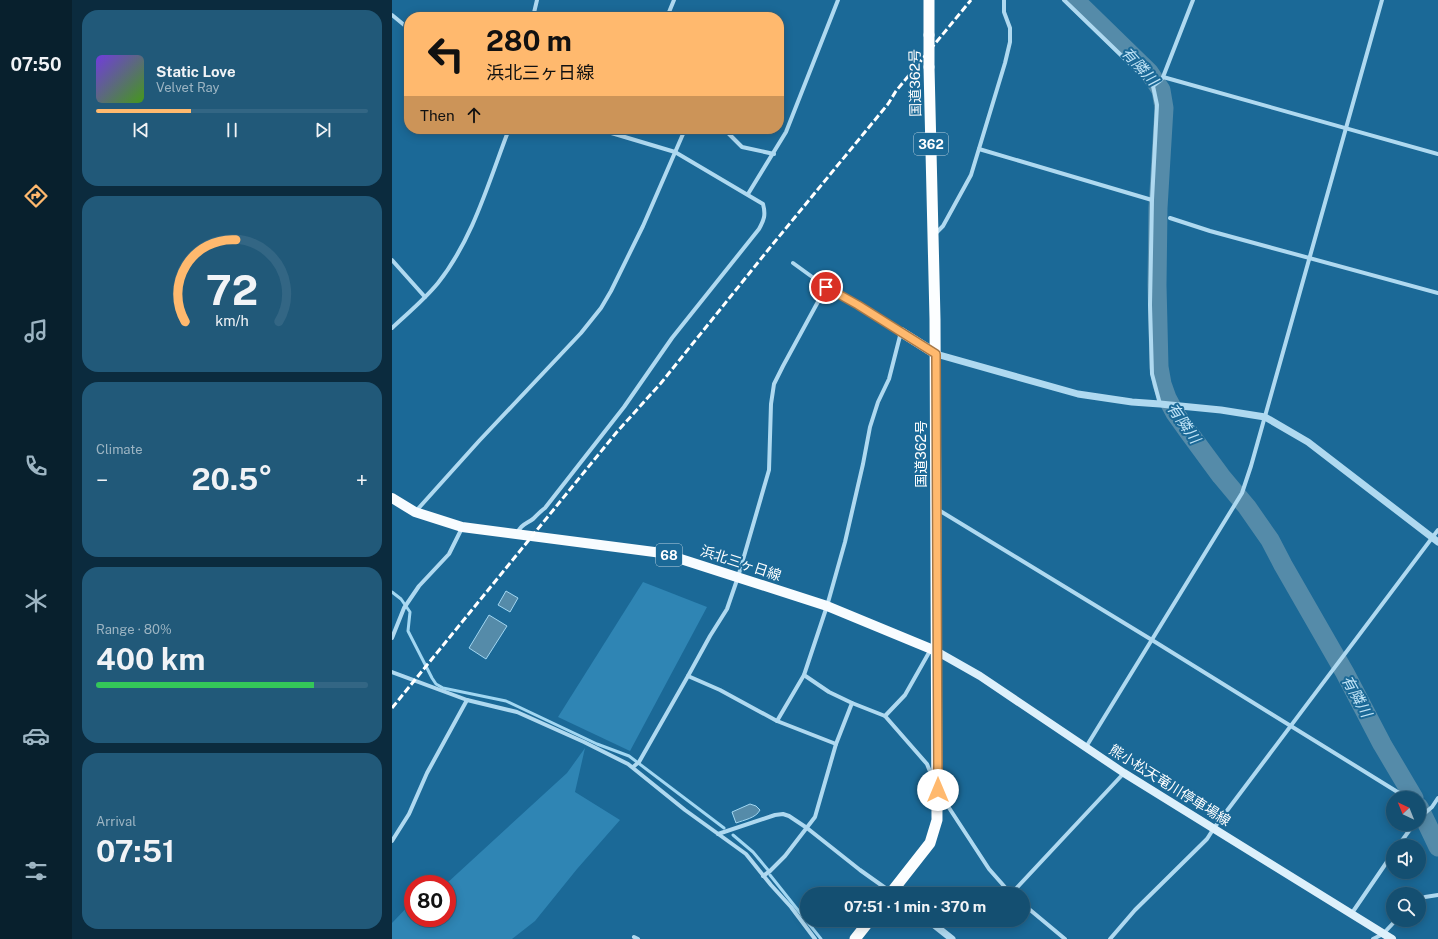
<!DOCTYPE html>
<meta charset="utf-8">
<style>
body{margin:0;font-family:"Public Sans","Noto Sans JP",sans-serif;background:#215979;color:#f1f3f6;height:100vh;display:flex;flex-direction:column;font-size:15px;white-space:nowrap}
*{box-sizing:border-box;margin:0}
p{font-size:13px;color:#9db5c3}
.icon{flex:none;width:22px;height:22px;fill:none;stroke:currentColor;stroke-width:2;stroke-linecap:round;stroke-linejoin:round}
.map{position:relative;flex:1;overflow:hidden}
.drawer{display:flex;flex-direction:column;gap:10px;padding:10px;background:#0b2b3e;width:320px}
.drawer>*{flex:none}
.top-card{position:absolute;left:12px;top:12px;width:380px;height:122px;border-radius:16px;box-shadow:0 2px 10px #0003,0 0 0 1px #336684;background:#ffb96e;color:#111;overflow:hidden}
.needle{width:26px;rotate:317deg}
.tools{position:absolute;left:994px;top:791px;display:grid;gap:8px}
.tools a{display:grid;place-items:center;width:40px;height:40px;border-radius:50%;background:#144f71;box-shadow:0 2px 10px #0003,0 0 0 1px #336684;font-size:20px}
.speed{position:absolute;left:12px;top:875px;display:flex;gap:8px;font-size:20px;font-weight:700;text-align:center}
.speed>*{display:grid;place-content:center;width:52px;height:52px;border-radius:50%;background:#144f71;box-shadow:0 2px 10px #0003,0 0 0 1px #336684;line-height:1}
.speed .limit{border:6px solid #d22;background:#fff;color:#111}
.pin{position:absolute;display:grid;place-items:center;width:34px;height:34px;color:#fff;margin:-17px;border:2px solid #fff;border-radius:50%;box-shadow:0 1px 4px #0007}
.me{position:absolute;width:44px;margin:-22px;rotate:0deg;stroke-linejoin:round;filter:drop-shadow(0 0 3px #0008)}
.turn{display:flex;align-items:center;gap:14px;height:84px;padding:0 16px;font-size:18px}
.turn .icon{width:52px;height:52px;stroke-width:2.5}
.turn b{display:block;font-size:28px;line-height:34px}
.then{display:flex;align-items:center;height:38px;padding:0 16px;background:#0003;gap:8px;font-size:15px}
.big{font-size:30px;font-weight:700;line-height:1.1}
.drawer .card{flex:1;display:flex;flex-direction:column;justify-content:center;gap:6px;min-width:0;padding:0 14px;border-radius:16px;background:#215979}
.drawer .dial{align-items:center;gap:0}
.dial svg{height:104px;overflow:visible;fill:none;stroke:#336684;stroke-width:7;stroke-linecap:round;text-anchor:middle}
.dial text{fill:#f1f3f6;stroke:none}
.song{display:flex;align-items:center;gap:12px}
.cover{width:48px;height:48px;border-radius:6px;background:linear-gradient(135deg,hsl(260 70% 55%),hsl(100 70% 35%))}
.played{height:4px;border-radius:2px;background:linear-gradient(90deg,#ffb96e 35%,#336684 35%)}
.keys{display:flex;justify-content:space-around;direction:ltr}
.heat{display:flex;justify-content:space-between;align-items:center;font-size:22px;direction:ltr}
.charge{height:6px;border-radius:3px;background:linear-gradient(90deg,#34c759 80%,#336684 0)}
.trip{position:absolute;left:408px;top:887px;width:230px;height:40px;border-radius:20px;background:#144f71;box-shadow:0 2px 10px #0003,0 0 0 1px #336684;font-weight:700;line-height:40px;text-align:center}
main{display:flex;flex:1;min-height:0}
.tabs{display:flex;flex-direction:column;width:72px;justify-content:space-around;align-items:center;background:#08202d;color:#9db5c3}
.tabs .icon{width:28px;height:28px}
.tabs .selected{color:#ffb96e}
.tabs b{font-size:18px;color:#f1f3f6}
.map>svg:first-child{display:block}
.green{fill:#2f85b4}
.water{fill:#558ba9;stroke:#a2d7f2}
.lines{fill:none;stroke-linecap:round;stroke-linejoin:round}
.stream{stroke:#a2d7f2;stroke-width:3}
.river{stroke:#558ba9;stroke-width:19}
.minor{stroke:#afd9f0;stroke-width:4}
.tertiary{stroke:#afd9f0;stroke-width:7}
.secondary{stroke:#ddf0fb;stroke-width:8}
.primary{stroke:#f8fcff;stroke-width:10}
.trunk{stroke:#fcfeff;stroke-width:11}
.rail{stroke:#fff;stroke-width:3;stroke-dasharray:7 3;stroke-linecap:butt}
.trunk-bridge{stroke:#fcfeff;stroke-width:11}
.route-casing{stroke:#a67848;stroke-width:10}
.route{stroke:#ffb96e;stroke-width:7}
.labels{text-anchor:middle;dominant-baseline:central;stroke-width:4;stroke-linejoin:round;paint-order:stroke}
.shield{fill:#1b6997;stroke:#bbd2e0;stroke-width:1}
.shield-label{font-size:13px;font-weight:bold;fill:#fff}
.street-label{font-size:14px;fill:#fff;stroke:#1b6997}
.water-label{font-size:15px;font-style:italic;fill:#c2e5f8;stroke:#1b6997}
</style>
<main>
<nav class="tabs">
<b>07:50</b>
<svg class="icon selected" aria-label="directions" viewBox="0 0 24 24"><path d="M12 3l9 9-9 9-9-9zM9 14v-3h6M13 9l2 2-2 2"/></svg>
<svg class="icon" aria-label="music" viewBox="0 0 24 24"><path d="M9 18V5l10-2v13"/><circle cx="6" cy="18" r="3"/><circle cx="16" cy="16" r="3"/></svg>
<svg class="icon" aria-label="phone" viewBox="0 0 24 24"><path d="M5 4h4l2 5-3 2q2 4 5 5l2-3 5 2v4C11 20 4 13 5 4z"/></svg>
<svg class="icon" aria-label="climate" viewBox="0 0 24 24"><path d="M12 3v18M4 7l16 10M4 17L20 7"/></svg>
<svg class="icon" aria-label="car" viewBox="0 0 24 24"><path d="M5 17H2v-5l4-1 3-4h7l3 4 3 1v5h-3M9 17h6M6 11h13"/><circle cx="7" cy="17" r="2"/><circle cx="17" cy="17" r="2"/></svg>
<svg class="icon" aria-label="filters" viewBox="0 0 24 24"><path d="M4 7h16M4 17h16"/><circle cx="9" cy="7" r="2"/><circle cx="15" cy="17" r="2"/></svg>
</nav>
<section class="drawer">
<div class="card">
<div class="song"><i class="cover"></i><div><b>Static Love</b><p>Velvet Ray</p></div></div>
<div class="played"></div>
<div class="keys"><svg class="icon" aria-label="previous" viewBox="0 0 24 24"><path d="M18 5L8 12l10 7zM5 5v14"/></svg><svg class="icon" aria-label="pause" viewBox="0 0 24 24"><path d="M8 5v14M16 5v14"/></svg><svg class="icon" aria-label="next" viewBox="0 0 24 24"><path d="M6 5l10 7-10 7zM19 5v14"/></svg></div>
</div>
<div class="card dial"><svg viewBox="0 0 100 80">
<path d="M14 69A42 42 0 1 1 86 69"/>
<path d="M14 69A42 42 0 0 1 53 6" stroke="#ffb96e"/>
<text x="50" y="56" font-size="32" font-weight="700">72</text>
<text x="50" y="72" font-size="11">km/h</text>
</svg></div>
<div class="card"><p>Climate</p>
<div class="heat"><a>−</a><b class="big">20.5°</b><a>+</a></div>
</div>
<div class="card"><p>Range · 80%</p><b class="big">400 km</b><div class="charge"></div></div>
<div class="card"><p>Arrival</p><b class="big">07:51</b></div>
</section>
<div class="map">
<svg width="1046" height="939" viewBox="0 0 1046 939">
<rect width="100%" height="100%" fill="#1b6997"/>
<g class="green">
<path d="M 251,582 L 315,607 L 238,751 L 166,717 Z"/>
<path d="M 193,748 L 183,792 L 228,820 L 185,869 L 143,921 L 120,939 L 0,939 L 0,923 L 21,901 L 21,918 L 55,918 L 55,884 L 54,884 L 175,773 Z"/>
</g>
<g class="water">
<path d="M 114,591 L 126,598 L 118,612 L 106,605 Z"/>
<path d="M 97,615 L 115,626 L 94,659 L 77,648 Z"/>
<path d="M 358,804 L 364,806 L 368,810 C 364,818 352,820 344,823 L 340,812 Z"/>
</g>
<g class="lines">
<g class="stream">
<path d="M 0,592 L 9,599 L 18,612 L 16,631 L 40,678 L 44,684 L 51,688 L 114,701 L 205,744 L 237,756 L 332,828"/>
<path d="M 341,835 L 361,852 L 376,870"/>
<path d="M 378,875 L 429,939"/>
</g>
<g class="river">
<path d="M 683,0 L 757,72 L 769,90 L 772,108 L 766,208 L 765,285 L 767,367 L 770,384 L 775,398 L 783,413 L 798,434 L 829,476 L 855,507 L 878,540 L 891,565 L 953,673 L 990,744 L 1022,798"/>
<path d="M 1027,807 L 1046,847"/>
</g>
<g class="minor">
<path d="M 672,0 L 761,86 L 765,105 L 760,200 L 758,305 L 760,374 L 768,404"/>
<path d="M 801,0 L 771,77 L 1046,154"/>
<path d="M 0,15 L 17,29"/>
<path d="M 141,17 L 145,0"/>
<path d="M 275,17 L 282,0"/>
<path d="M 761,86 L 769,80 L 771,77"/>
<path d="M 332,129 L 350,147 L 382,154"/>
<path d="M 587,149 L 760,200"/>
<path d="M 356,194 L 394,132 L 446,0"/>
<path d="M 778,218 L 818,231 L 1046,293"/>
<path d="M 543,234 L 551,226 L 579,175 L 613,63 L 618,42 L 618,28 L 612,12 L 612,0"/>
<path d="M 0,260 L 33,297"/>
<path d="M 0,328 C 16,313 32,300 46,283 C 81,239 97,181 117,129"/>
<path d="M 545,509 L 760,640 L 1012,796 L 1013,798"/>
<path d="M 24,511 L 87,441 L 189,333 L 209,308 L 219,291 L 251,226 L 291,134 L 295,129"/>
<path d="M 125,534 C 128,525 134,524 141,519 C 145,515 149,511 153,508 L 232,407 L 280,338 L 367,229 C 372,220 374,215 371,204 L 283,152 L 206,129"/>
<path d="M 0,638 L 12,608 L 27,586 L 57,554 L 70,528"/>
<path d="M 0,672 L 75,700 L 125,712 L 192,742 L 236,764 L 293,810 L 354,854 L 379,885 L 399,907 L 423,939"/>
<path d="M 296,676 L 318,636 L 335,609 L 346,577 L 377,470 L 379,404 L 382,384 L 391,366 L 434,287"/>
<path d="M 460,703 L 493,716 L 535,764 L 541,779"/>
<path d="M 493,716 L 513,695 L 539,649"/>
<path d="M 385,721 L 412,675"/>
<path d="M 694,747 L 850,493 L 859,466 L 990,0"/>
<path d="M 241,767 L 247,762 L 296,676 L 328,690 L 385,721 L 444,744"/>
<path d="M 548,794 L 597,869 L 619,894"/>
<path d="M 1027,818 L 1040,807 L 1046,798"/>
<path d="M 326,834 L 383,815 L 391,814 L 397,816 L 415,828 L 468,870 L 499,892"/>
<path d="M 0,841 L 17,814 L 35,773 L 75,700"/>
<path d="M 1006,846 L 1022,824"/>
<path d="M 371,876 L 378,871 L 393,856 L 423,817 L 444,744 L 460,703 L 437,692 L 412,675 L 435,606 L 453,542 L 471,464 L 478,427 L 486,402 L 497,379 L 509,332 L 434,287 L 401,263"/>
<path d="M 619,894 L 732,773"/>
<path d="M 1027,900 L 1033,897 L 1046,895"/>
<path d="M 631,904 L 673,939"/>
<path d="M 960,913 L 1001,853"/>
<path d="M 242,937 L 246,939"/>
<path d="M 718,939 L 743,910 L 815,839 L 822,828 L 1046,530"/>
<path d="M 981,939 L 991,934 L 1004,920"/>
</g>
<g class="tertiary">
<path d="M 544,354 L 686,394 L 740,402 L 768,404 L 829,410 L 873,417 L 916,442 L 1046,542"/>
<path d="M 536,920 L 560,939"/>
</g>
<path class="secondary" d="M 544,651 L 588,676 L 732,773 L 1000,939"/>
<g class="primary">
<path d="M 509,332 L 544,354"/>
<path d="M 0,498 L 23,512 L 70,527 L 270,553 L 435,606 L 544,651"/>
</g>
<g class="trunk">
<path d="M 537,35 L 537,0"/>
<path d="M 498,894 L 538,843 L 545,820 L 543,319 L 537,67"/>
<path d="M 463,939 L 478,920"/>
</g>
<path class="rail" d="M 0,708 L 224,433 L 269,383 L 376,250 L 496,104 L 504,91 L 579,0"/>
<path class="trunk-bridge" d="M 537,35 L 537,67"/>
</g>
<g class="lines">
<defs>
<path id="route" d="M 434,287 L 466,305 L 544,354 L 546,790"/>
</defs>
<use href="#route" class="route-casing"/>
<use href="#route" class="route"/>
</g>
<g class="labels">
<g class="shield">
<rect x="522" y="133" width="34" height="22" rx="3"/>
<rect x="264" y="544" width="26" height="22" rx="3"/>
</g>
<g class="shield-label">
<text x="539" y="144">362</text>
<text x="277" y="555">68</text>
</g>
<g class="street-label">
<text transform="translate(523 83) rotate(-91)">国道362号</text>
<text transform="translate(529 454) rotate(-90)">国道362号</text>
<text transform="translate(349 563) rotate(18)">浜北三ヶ日線</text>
<text transform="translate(778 785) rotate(32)">熊小松天竜川停車場線</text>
</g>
<g class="water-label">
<text transform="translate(748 66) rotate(48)">有隣川</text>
<text transform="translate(792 423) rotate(55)">有隣川</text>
<text transform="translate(965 696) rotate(61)">有隣川</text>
</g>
</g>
</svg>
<div class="tools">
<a><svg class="needle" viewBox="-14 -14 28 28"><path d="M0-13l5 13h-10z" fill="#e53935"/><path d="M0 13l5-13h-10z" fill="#9db5c3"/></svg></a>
<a><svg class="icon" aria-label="sound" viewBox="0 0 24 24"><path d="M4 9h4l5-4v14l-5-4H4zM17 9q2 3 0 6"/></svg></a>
<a><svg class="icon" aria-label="search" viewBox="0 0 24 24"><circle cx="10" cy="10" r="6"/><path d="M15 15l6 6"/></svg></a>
</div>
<div class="speed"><div class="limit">80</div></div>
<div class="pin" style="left:434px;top:287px;background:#d93025"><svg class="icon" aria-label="arrive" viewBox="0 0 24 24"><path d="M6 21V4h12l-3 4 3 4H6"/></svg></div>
<svg class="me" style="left:546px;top:790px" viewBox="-20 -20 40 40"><circle r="19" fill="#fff"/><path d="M0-13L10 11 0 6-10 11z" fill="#ffb96e"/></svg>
<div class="trip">07:51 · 1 min · 370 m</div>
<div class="top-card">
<div class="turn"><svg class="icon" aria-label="left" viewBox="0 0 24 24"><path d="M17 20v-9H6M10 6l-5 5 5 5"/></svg><div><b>280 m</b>浜北三ヶ日線</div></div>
<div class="then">Then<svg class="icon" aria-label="ahead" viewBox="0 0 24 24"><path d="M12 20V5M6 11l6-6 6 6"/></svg></div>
</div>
</div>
</main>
